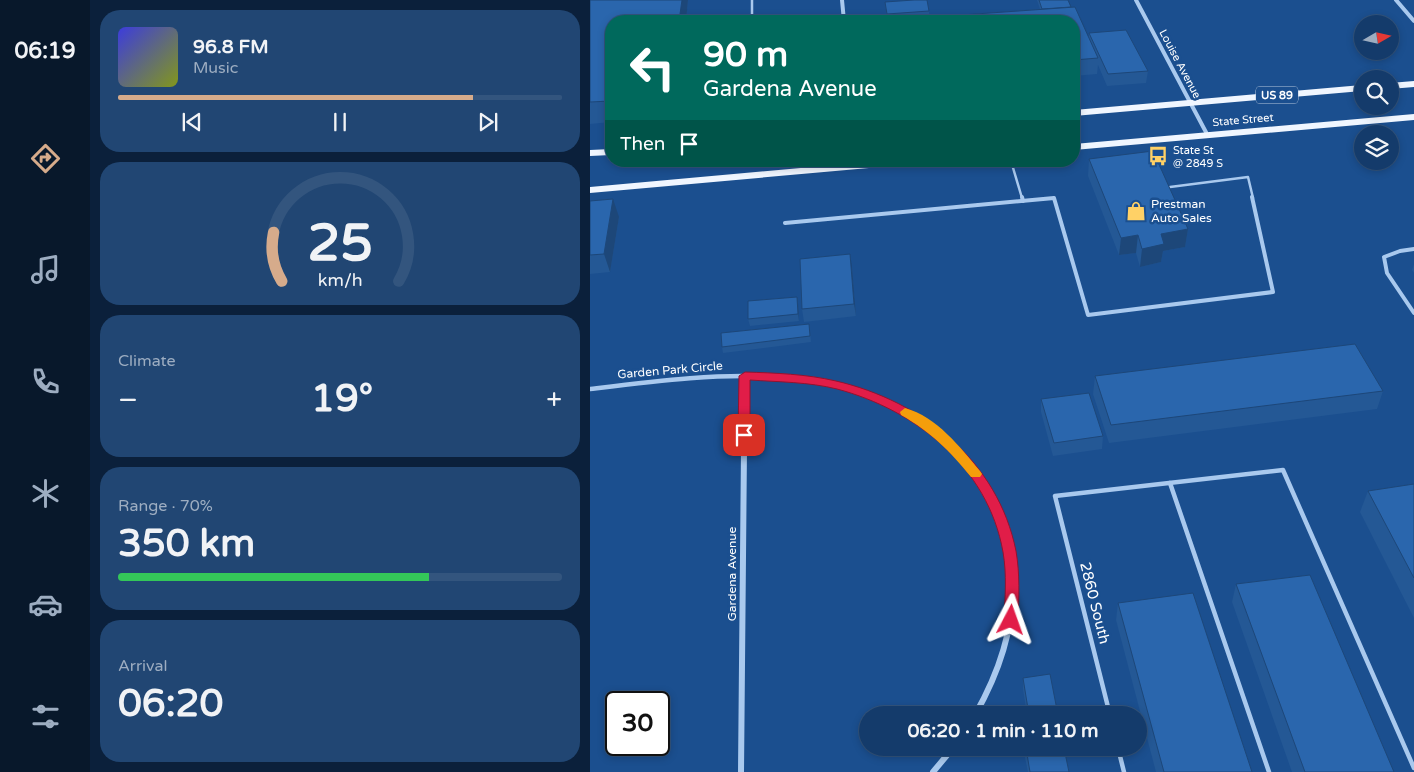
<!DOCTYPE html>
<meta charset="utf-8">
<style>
body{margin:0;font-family:"Varela Round",sans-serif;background:#214673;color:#f1f3f6;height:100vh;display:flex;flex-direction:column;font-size:19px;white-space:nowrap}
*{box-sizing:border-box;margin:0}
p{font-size:16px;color:#9dadc1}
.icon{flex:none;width:28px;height:28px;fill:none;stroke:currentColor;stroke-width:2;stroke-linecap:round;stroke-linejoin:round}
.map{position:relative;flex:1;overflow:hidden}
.drawer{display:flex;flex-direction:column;gap:10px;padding:10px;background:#0b203b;width:500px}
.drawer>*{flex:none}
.top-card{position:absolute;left:15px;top:15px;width:475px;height:152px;border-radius:20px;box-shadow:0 2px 8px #0003,0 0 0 1px #33557e;background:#00695c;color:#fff;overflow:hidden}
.needle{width:32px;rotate:81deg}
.buttons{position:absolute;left:764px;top:15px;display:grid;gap:10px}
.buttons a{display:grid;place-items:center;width:45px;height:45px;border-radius:50%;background:#143b6b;box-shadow:0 2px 8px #0003,0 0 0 1px #33557e;font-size:25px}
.speed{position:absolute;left:15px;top:691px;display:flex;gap:10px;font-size:25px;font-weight:700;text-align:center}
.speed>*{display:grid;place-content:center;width:65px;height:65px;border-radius:50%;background:#143b6b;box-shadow:0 2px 8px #0003,0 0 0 1px #33557e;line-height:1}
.speed .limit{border:2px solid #111;border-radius:8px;background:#fff;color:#111}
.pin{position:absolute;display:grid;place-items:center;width:42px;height:42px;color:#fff;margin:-21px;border-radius:10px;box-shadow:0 2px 8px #0006}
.me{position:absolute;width:55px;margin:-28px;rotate:4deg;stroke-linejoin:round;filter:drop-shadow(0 0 4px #0008)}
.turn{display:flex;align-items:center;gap:18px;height:105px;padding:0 15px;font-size:22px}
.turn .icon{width:65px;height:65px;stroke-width:2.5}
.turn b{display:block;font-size:35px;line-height:42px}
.then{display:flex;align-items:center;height:48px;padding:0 15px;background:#0003;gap:10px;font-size:19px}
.big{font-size:38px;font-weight:800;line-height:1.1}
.drawer .tile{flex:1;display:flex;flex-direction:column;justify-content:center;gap:8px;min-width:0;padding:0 18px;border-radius:20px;background:#214673}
.drawer .dial{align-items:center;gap:0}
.dial svg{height:130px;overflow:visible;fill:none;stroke:#33557e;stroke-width:7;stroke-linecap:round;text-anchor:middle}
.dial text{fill:#f1f3f6;stroke:none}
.song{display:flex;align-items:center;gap:15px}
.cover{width:60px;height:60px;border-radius:8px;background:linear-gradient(135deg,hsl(240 70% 55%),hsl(70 70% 35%))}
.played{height:5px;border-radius:2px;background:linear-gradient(90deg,#d6ab8b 80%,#33557e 80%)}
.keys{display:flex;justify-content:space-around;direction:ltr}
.heat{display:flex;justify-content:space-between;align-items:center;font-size:28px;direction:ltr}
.charge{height:8px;border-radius:4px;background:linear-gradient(90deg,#34c759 70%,#33557e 0)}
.trip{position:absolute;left:269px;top:706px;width:288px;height:50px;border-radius:25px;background:#143b6b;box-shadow:0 2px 8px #0003,0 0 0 1px #33557e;font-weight:800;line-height:50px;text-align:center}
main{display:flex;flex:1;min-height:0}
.menu{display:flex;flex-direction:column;width:90px;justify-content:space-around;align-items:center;background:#08182b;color:#9dadc1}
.menu .icon{width:35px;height:35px}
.menu .current{color:#d6ab8b}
.menu b{font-size:22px;color:#f1f3f6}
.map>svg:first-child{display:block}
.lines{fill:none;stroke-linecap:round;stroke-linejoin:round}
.service-far2{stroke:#a9c9ee;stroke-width:2.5}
.service-far1{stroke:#a9c9ee;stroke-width:4}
.service{stroke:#a9c9ee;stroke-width:4.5}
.minor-far2{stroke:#a9c9ee;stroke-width:4}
.minor-far1{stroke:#a9c9ee;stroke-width:4.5}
.minor{stroke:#a9c9ee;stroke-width:6}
.primary{fill:#f0f6ff;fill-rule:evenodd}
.wall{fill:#245895}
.shaded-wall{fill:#1d4779}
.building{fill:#2a66ad;stroke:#1d4779}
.route{fill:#e11d48;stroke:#92132f}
.slow{fill:#f59e0b}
.labels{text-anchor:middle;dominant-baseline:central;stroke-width:5;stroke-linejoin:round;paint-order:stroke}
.far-street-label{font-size:11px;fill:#fff;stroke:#1b4f8f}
.shield{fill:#1b4f8f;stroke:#bbcadd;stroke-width:1}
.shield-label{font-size:11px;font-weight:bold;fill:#fff}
.far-poi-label{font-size:11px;fill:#fff;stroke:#1b4f8f;text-anchor:start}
.poi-label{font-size:12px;fill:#fff;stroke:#1b4f8f;text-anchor:start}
.street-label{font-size:12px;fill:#fff;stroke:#1b4f8f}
.near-street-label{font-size:15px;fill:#fff;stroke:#1b4f8f}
</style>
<main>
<nav class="menu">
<b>06:19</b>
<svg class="icon current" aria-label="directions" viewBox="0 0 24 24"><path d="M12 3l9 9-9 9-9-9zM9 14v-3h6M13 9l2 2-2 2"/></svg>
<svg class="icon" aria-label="music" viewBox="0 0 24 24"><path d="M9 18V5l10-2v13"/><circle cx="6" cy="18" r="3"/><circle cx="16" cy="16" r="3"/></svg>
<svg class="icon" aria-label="phone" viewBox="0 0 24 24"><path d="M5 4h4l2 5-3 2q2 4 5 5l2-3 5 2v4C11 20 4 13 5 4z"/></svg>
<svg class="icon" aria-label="climate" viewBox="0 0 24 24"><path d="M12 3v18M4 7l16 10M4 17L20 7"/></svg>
<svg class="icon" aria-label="car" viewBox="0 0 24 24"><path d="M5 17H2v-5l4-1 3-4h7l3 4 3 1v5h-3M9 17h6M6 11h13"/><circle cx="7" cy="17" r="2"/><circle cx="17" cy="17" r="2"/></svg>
<svg class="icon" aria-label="filters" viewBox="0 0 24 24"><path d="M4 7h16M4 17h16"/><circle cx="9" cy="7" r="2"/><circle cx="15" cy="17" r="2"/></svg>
</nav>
<section class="drawer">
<div class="tile">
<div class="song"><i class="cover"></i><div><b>96.8 FM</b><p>Music</p></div></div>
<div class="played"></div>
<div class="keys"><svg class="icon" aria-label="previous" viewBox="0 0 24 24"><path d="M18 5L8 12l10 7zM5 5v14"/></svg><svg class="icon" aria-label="pause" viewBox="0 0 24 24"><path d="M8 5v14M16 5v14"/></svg><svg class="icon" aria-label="next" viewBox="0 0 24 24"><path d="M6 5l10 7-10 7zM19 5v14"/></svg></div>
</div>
<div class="tile dial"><svg viewBox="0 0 100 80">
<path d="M14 69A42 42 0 1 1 86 69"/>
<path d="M14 69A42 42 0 0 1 9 39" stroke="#d6ab8b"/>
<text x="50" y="56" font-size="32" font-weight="700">25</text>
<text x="50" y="72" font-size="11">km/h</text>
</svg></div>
<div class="tile"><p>Climate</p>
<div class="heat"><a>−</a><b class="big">19°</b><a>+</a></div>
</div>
<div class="tile"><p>Range · 70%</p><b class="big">350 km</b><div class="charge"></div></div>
<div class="tile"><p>Arrival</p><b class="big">06:20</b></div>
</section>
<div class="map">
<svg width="824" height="772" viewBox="0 0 824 772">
<rect width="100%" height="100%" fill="#1b4f8f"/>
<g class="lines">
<g class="service-far2">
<path d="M 162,0 L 162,21"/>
<path d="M 421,161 L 432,198"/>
<path d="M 580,187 L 658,177 L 663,198"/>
</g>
<g class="service-far1">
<path d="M 432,197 L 433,201"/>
<path d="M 195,223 L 464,198 L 498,315 L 683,292 L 662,197"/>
<path d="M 824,249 L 810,251 L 794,257 L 797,273 L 824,313"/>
</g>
<g class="service">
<path d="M 580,483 L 679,772"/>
<path d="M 520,715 L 465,496 L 693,470 L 824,768"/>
<path d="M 528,748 L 534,772"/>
</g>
<g class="minor-far2">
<path d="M 252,0 L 254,21"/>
<path d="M 546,0 L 618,136"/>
<path d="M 806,0 L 824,21"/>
</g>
<g class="minor-far1">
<path d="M 0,389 C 120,374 271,353 364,450"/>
<path d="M 154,450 L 155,376"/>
</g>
<g class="minor">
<path d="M 363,449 C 439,529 438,622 385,715"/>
<path d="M 151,772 L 154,449"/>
<path d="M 343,772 L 363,748"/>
</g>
<g class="primary">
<path d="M 824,81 L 824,87 L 800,89 L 800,83 Z"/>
<path d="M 772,85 L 772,91 L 484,116 L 484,110 Z"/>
<path d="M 824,114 L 824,120 L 484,150 L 484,144 Z"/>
<path d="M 21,149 L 21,155 L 0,156 L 0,150 Z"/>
<path d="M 288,161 L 329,161 L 324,164 L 0,193 L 0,187 Z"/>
</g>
</g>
<g class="wall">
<path d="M 0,0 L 98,0 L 96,21 L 21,21 L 21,122 L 0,124 Z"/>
<path d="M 447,0 L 478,0 L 481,7 L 499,37 L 499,33 L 558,71 L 556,83 L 517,86 L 508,65 L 507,74 L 484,76 L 484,21 L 329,21 L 329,18 L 450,9 Z"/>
<path d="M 295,2 L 339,11 L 339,17 L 297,19 Z"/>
<path d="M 499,159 L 598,229 L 595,247 L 573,251 L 571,262 L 550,267 L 546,253 L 529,255 L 498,176 Z"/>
<path d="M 0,201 L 29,217 L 20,272 L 0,274 Z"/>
<path d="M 824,264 L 824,273 L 822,270 Z"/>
<path d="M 262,267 L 266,316 L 214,322 L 212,309 Z"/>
<path d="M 208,303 L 209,321 L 160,326 L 158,319 Z"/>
<path d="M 219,324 L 221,342 L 133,353 L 132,347 Z"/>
<path d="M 505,376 L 793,391 L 787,409 L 519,443 L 503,394 Z"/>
<path d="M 451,399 L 513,436 L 512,449 L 463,456 L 451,412 Z"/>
<path d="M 824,484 L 824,618 L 770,512 L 778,491 Z"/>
<path d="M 646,584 L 804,772 L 702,772 L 642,602 Z"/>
<path d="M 528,603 L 662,772 L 566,772 L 526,620 Z"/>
<path d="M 433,678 L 468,715 L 437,715 L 433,689 Z"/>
<path d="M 433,748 L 474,748 L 479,772 L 438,772 Z"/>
</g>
<g class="shaded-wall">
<path d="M 92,0 L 98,0 L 96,21 L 89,21 Z"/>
<path d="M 23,199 L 29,217 L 20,272 L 14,254 Z"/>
<path d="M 598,229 L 595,247 L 573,251 L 571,262 L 550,267 L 552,249 L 571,234 Z"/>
<path d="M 548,235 L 546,253 L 529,255 L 531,238 Z"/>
<path d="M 260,254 L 262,267 L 266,316 L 264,304 Z"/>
<path d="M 207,297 L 208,303 L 209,321 L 208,314 Z"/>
</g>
<g class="building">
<path d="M 0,0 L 92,0 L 89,21 L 21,21 L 21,101 L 0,102 Z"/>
<path d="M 324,0 L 337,0 L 339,11 L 297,14 L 295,2 Z"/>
<path d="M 449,0 L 478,0 L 481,7 L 452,9 Z"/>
<path d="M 485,7 L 508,58 L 484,60 L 484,21 L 464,21 L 463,18 L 444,20 L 444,21 L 329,21 L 329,18 Z"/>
<path d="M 536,30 L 558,71 L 518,74 L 499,33 Z"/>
<path d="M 563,151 L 598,229 L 571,234 L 574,244 L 552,249 L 548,235 L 531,238 L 499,159 Z"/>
<path d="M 23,199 L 14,254 L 0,255 L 0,201 Z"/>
<path d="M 260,254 L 264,304 L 212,309 L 210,259 Z"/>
<path d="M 207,297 L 208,314 L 158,319 L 158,301 Z"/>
<path d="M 219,324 L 220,336 L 132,347 L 131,333 Z"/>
<path d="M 765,344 L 793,391 L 521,425 L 505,376 Z"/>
<path d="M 499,393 L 513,436 L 464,443 L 451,399 Z"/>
<path d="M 824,484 L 824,578 L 778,491 Z"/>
<path d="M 720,575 L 804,772 L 715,772 L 646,584 Z"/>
<path d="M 603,593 L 662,772 L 574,772 L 528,603 Z"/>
<path d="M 460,674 L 468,715 L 439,715 L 433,678 Z"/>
<path d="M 436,748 L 474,748 L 479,772 L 440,772 Z"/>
</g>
<path class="route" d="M 155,372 C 185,373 216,374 246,381 C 332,401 408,461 426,551 C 430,574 429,597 428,620 L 426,624 L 421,626 L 416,624 L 414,620 C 415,597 417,575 413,552 C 398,467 326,410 247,389 C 219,382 189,382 160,380 L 160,435 L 158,438 L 150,438 L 148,435 L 149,376 Z"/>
<path class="slow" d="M 315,408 C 347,417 370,447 390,471 L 392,474 L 390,477 L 381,477 C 359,450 342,433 311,415 L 310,412 Z"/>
<defs>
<symbol id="bus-bare" viewBox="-9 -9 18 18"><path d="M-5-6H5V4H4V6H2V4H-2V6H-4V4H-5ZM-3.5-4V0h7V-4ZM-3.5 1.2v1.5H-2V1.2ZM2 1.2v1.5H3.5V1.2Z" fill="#ffd166" stroke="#1b4f8f" stroke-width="2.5" paint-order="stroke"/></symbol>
<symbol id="shop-bare" viewBox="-9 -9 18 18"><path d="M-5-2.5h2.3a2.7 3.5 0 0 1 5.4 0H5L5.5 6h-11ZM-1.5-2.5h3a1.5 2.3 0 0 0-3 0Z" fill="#ffd166" stroke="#1b4f8f" stroke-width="2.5" paint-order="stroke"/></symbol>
</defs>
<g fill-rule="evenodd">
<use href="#bus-bare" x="554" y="142" width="28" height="28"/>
<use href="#shop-bare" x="532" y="197" width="28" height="28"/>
</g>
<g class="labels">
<g class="far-street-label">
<text transform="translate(590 64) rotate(62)">Louise Avenue</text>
<text transform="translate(653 120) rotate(-5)">State Street</text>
</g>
<rect class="shield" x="666" y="86.5" width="42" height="17" rx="4"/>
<g class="shield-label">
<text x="687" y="95">US 89</text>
</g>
<g class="far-poi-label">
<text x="583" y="150">State St<tspan x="583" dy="13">@ 2849 S</tspan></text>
</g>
<g class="poi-label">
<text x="561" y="204">Prestman<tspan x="561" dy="14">Auto Sales</tspan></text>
</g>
<g class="street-label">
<text transform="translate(80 370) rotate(-5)">Garden Park Circle</text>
<text transform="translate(142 574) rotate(-90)">Gardena Avenue</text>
</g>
<g class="near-street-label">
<text transform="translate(505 603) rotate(76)">2860 South</text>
</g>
</g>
</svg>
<div class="buttons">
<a><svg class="needle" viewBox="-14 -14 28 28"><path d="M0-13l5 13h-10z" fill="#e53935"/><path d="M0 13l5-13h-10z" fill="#9dadc1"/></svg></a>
<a><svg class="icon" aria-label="search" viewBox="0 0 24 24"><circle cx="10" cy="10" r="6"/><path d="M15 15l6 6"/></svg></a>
<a><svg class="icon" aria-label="layers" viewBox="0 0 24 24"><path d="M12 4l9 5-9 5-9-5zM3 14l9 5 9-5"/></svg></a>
</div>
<div class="speed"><div class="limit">30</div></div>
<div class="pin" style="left:154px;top:435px;background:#d93025"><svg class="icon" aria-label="arrive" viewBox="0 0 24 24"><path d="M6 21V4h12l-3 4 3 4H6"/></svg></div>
<svg class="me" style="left:421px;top:620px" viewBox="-20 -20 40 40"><path d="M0-17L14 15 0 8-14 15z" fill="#e11d48" stroke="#fff" stroke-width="4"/></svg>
<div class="trip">06:20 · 1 min · 110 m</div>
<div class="top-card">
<div class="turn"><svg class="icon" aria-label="left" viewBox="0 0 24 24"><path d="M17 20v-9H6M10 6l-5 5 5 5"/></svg><div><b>90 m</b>Gardena Avenue</div></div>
<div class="then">Then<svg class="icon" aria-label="arrive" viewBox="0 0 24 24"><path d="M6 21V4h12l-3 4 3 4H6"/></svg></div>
</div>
</div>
</main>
